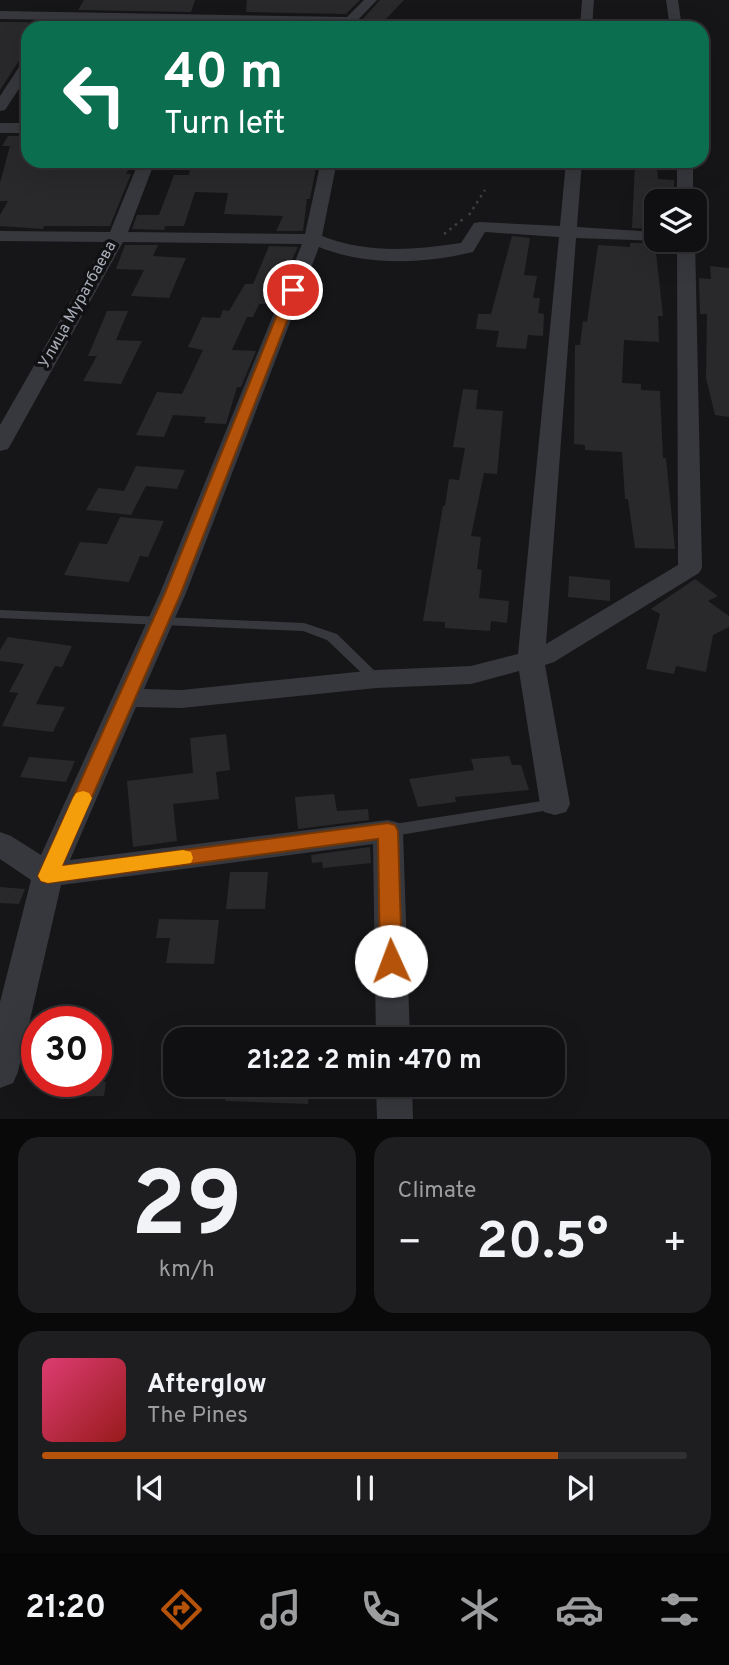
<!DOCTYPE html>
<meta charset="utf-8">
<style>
body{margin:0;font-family:Overpass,sans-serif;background:#1e1e20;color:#f1f3f6;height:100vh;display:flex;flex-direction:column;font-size:26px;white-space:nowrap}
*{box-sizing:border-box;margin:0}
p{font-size:23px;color:#9c9d9f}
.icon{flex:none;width:38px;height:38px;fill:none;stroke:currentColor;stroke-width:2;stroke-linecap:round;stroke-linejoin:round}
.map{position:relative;height:1119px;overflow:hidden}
.details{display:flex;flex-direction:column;gap:18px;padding:18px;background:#09090a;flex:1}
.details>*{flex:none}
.banner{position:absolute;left:21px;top:21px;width:688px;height:147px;border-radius:21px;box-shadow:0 7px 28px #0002,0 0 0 2px #303032;background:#0b6e4f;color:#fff;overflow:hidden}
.buttons{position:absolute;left:644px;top:189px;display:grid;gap:14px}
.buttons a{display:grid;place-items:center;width:63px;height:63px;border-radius:14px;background:#101012;box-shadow:0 7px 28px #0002,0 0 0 2px #303032;font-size:35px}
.speed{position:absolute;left:21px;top:1006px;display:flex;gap:14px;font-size:35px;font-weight:700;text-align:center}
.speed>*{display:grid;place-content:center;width:91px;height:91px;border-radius:50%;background:#101012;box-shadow:0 7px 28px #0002,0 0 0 2px #303032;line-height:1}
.speed .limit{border:10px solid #d22;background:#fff;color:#111}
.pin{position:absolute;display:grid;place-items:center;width:60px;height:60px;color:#fff;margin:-30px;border:4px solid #fff;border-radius:50%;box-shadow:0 2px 7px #0007}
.me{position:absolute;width:77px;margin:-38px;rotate:358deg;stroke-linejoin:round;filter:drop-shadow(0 0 5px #0008)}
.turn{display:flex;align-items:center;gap:24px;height:147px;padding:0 28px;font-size:32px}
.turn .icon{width:91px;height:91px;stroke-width:2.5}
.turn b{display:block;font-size:49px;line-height:60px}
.big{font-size:52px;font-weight:700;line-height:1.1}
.details .widget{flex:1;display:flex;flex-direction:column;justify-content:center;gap:10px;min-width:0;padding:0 24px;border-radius:21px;background:#1e1e20}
.details .dial{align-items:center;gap:0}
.dial b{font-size:91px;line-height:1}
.song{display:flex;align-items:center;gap:21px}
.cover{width:84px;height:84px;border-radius:10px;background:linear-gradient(135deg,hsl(340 70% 55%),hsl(0 70% 35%))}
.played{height:7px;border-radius:4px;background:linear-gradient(90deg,#b45309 80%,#303032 80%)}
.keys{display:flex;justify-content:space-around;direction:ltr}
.heat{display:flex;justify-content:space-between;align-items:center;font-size:38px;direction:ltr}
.details .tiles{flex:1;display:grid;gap:18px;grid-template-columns:1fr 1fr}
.widget:last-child{grid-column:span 2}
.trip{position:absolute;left:163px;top:1027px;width:402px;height:70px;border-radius:21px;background:#101012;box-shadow:0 7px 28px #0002,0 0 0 2px #303032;font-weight:700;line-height:70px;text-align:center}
.tab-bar{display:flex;height:112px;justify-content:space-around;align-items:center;background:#060607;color:#9c9d9f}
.tab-bar .icon{width:49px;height:49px}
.tab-bar .active{color:#b45309}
.tab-bar b{font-size:32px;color:#f1f3f6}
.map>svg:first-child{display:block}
.building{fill:#29292c}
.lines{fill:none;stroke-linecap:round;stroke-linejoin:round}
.path{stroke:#3d3f44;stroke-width:2.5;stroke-dasharray:2.5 4.5;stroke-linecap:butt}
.lane{fill:#37383d;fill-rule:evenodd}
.street{fill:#37383d;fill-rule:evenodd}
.route{fill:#b45309;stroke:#753606;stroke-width:2}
.slow{fill:#f59e0b}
.labels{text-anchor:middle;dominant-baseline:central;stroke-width:7;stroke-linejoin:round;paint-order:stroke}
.far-street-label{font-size:16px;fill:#a8adb8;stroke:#111113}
</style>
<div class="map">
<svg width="729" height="1119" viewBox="0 0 729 1119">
<rect width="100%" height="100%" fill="#161618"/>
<g class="building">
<path d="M 84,0 L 195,0 L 191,12 L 78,10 Z"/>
<path d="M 247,0 L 360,0 L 346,14 L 246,12 Z"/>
<path d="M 380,0 L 404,0 L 384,21 L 362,20 Z"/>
<path d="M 0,22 L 28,22 L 28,47 L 0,90 Z"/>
<path d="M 74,23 L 187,25 L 186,28 L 71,28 Z"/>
<path d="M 8,136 L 28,136 L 28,161 L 71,161 L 68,166 L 130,166 L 126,174 L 131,174 L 110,226 L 44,226 L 43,229 L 0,226 L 0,215 L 8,201 L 0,201 L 0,183 L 10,146 L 2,146 Z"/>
<path d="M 216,161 L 277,161 L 275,167 L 316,168 L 310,199 L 307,199 L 303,231 L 276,231 L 283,216 L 224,214 L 228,193 L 195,192 L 184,226 L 165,226 L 164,230 L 132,229 L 137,215 L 159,215 L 174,175 L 189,175 L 190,170 L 197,170 L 197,167 L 215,167 Z"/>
<path d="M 635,163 L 657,164 L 658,179 L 674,180 L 674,201 L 656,201 L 656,229 L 632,228 Z"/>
<path d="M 512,236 L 530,238 L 524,275 L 537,276 L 533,298 L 540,298 L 538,313 L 544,314 L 543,336 L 528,335 L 526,349 L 496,347 L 499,331 L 476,329 L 478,314 L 491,314 Z"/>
<path d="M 630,243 L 655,243 L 663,316 L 658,316 L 659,342 L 624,340 L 622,383 L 641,384 L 641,390 L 660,391 L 663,458 L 666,458 L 675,549 L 635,548 L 628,499 L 625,499 L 622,452 L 585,450 L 585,445 L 574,444 L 575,345 L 580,345 L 583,321 L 587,322 L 598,245 L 630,247 Z"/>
<path d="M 125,245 L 158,245 L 153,256 L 186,258 L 169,298 L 131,296 L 144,270 L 116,269 Z"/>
<path d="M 269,246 L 298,247 L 282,281 L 278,281 L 267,304 L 259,304 L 253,317 L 247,317 L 232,350 L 256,351 L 241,387 L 237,387 L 226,424 L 204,423 L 206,417 L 173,415 L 164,437 L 136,435 L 157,392 L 182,394 L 203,350 L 188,347 L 202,317 L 220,318 L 223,310 L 229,311 L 245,284 L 253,284 Z"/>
<path d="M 710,266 L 729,268 L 729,417 L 715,415 L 706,378 L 707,314 L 700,314 L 699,278 L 711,279 Z"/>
<path d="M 107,311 L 128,311 L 116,340 L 142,341 L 121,384 L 83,381 L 97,356 L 88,356 Z"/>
<path d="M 463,389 L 478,390 L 476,409 L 503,411 L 497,474 L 484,473 L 471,536 L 481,537 L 477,569 L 482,570 L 479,598 L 509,601 L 507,623 L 491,621 L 490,631 L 445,628 L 445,622 L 423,621 L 443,506 L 445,506 L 449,479 L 459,480 L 465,448 L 453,447 Z"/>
<path d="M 136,466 L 185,470 L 177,489 L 146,486 L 131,515 L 86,510 L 98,488 L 124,491 Z"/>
<path d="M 120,517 L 164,521 L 148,557 L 140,556 L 129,582 L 64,575 L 80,542 L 107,544 Z"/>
<path d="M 569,576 L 610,580 L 610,601 L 568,597 Z"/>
<path d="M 695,579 L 718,596 L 708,601 L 729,616 L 729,627 L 713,635 L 706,672 L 676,666 L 674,674 L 646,669 L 660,614 L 651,609 Z"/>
<path d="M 8,637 L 72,646 L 62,667 L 55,666 L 36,704 L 65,707 L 53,732 L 2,726 L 18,693 L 9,692 L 24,664 L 0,661 L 0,650 Z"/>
<path d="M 226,734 L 230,770 L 216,772 L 219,799 L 173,804 L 177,841 L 133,847 L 127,781 L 193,773 L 190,738 Z"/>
<path d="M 509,756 L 512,765 L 521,765 L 529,790 L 455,797 L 456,802 L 418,807 L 409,779 L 474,770 L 471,759 Z"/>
<path d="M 29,757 L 75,761 L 66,782 L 20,777 Z"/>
<path d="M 334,794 L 337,811 L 368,809 L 369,820 L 298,829 L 295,797 Z"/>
<path d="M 370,847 L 371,863 L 323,868 L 322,862 L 312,863 L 311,855 Z"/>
<path d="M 230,872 L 268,872 L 265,909 L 226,909 Z"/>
<path d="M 0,887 L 25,889 L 19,904 L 0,903 Z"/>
<path d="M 159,919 L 219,920 L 214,964 L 166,963 L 170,938 L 156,938 Z"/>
<path d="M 58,1082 L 106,1082 L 104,1096 L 55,1097 Z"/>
<path d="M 227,1085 L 310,1085 L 308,1104 L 225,1101 Z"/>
</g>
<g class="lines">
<g class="path">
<path d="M 469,215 L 485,190"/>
<path d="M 444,234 L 463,219"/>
</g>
<g class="lane">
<path d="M 0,610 L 304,623 L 337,634 L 383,679 L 381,682 L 371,682 L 327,640 L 303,631 L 0,618 Z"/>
<path d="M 555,799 L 560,800 L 562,804 L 560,808 L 555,809 L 388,837 L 383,835 L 380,831 L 383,827 L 388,825 Z"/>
</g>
<g class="street">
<path d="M 364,0 L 377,0 L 356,22 L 355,28 L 343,28 L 343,25 L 0,19 L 0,11 L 347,17 Z"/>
<path d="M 582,0 L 594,0 L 592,28 L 580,28 Z"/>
<path d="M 666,0 L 678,0 L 682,28 L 670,28 Z"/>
<path d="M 28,60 L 28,75 L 5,110 L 0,111 L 0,96 L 23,61 Z"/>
<rect x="0" y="123" width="28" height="10"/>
<path d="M 139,161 L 155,161 L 128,232 L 305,234 L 321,161 L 337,161 L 322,236 C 367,254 414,250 461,243 L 474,223 L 480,222 L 560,226 L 566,161 L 582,161 L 577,227 L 656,232 L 656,240 L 662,241 L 576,238 L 546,644 L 678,565 L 677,240 L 695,240 L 702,568 L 699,573 L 554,662 L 545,665 L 570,804 L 566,812 L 555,815 L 544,812 L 540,804 L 519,671 L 471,684 L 376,688 L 182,708 L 136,707 L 70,860 L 388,820 L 399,823 L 403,831 L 410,1040 L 376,1040 L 373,844 L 61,885 L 18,1072 L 13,1083 L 0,1088 L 0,1002 L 31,880 L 0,859 L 0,832 L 11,836 L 41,855 L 160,593 L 302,244 L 123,242 L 11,444 L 8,449 L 0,451 L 0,425 L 105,242 L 0,241 L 0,231 L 110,232 ZM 485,232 L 559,237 L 518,654 L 471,666 L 376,670 L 182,690 L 144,689 L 186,593 L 319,247 C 365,266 425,264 473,252 Z"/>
<rect x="677" y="161" width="16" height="40"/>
<path d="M 376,1085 L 412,1085 L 413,1119 L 377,1119 Z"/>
</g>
</g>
<path class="route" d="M 293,286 L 299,290 L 181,593 L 62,866 L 388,823 L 395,825 L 398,831 L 402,961 L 399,967 L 391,970 L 383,967 L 380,961 L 378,839 L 48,883 L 41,881 L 38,876 L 165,593 L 287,290 Z"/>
<path class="slow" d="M 83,791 L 89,793 L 92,798 L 62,866 L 183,850 L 191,852 L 193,858 L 191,863 L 48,883 L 41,881 L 38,876 L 73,798 L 76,793 Z"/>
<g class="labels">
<g class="far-street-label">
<text transform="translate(78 305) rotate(-61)">Улица Муратбаева</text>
</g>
</g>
</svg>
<div class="buttons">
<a><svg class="icon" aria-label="layers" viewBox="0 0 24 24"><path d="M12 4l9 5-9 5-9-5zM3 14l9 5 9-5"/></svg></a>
</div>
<div class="speed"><div class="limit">30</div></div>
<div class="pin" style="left:293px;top:290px;background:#d93025"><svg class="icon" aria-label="arrive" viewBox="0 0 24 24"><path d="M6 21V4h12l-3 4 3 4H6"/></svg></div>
<svg class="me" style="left:391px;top:961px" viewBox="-20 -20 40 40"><circle r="19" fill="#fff"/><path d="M0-13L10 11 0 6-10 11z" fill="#b45309"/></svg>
<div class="trip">21:22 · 2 min · 470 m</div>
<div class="banner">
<div class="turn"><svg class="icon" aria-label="left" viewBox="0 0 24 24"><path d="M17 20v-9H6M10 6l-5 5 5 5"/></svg><div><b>40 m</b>Turn left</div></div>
</div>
</div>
<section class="details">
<div class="tiles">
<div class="widget dial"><b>29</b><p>km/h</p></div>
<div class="widget"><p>Climate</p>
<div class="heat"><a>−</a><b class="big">20.5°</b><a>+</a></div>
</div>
<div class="widget">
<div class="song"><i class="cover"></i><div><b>Afterglow</b><p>The Pines</p></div></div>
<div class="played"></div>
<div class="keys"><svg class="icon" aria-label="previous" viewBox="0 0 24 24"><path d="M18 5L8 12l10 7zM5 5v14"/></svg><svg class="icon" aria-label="pause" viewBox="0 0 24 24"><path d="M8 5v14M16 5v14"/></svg><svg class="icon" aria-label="next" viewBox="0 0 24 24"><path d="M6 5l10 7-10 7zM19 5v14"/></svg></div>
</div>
</div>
</section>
<nav class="tab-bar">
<b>21:20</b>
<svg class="icon active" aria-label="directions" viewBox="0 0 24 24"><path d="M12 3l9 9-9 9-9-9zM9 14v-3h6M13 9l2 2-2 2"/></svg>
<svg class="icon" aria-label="music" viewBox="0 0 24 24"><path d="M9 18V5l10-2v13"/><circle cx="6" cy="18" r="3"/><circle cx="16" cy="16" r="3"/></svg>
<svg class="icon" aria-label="phone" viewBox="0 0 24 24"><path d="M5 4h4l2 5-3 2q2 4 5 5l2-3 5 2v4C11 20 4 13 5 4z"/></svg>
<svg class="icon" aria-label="climate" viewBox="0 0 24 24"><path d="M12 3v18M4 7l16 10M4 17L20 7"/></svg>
<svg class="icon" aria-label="car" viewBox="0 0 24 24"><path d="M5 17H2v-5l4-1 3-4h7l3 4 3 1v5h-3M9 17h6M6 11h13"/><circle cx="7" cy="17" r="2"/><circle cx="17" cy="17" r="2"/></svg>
<svg class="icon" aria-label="filters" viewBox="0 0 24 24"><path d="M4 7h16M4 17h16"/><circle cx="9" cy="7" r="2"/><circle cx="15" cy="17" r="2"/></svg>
</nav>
